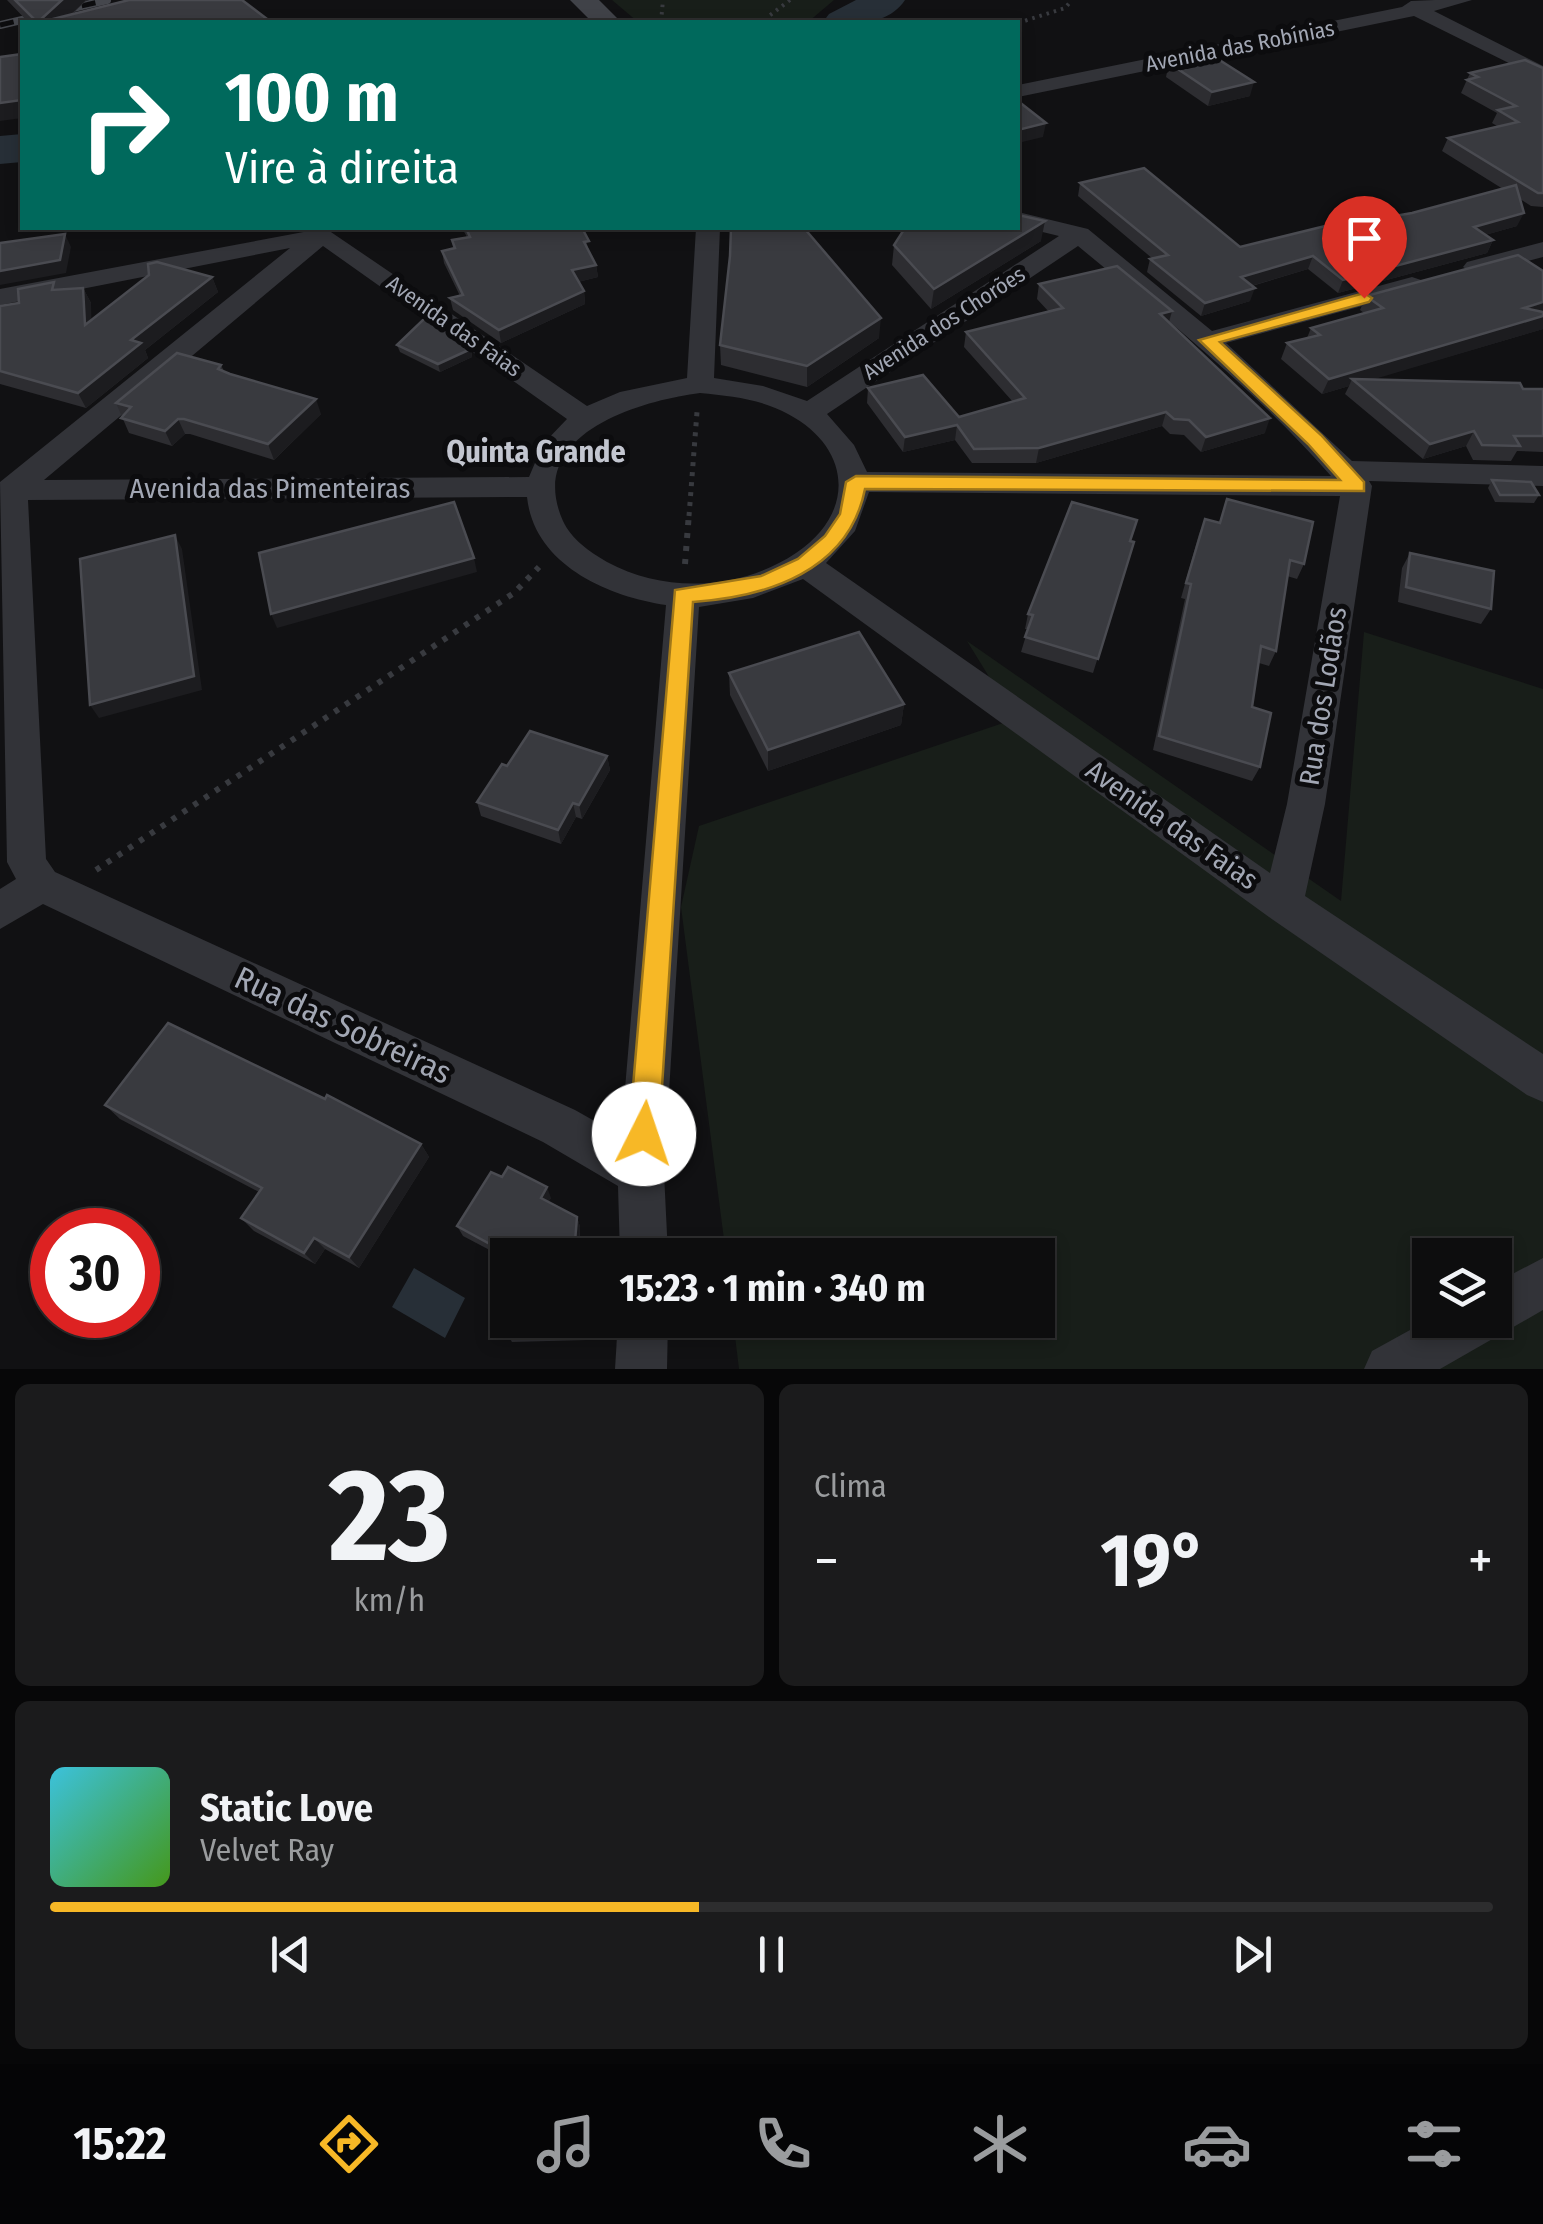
<!DOCTYPE html>
<html lang="pt">
<meta charset="utf-8">
<style>
body{margin:0;font-family:"Fira Sans Condensed",sans-serif;background:#1b1b1c;color:#f1f3f6;height:100vh;display:flex;flex-direction:column;font-size:38px;white-space:nowrap}
*{box-sizing:border-box;margin:0}
p{font-size:32px;color:#9a9c9e}
.icon{flex:none;width:55px;height:55px;fill:none;stroke:currentColor;stroke-width:2;stroke-linecap:round;stroke-linejoin:round}
.map{position:relative;height:1369px;overflow:hidden}
.side{display:flex;flex-direction:column;gap:15px;padding:15px;background:#070708;flex:1}
.side>*{flex:none}
.top-card{position:absolute;left:20px;top:20px;width:1000px;height:210px;border-radius:0px;box-shadow:0 5px 15px #0003,0 0 0 2px #2d2d2e;background:#00695c;color:#fff;overflow:hidden}
.fabs{position:absolute;left:1412px;top:1238px;display:grid;gap:20px}
.fabs a{display:grid;place-items:center;width:100px;height:100px;border-radius:0px;background:#0d0d0e;box-shadow:0 5px 15px #0003,0 0 0 2px #2d2d2e;font-size:50px}
.speed{position:absolute;left:30px;top:1208px;display:flex;gap:20px;font-size:50px;font-weight:700;text-align:center}
.speed>*{display:grid;place-content:center;width:130px;height:130px;border-radius:50%;background:#0d0d0e;box-shadow:0 5px 15px #0003,0 0 0 2px #2d2d2e;line-height:1}
.speed .limit{border:15px solid #d22;background:#fff;color:#111}
.pin{position:absolute;display:grid;place-items:center;width:85px;height:85px;color:#fff;margin:-102px -42px;border-radius:50% 50% 50% 0;rotate:-45deg;box-shadow:0 0 10px #0007}
.pin .icon{rotate:45deg}
.me{position:absolute;width:110px;margin:-55px;rotate:4deg;stroke-linejoin:round;filter:drop-shadow(0 0 8px #0008)}
.turn{display:flex;align-items:center;gap:35px;height:210px;padding:0 40px;font-size:45px}
.turn .icon{width:130px;height:130px;stroke-width:2.5}
.turn b{display:block;font-size:70px;line-height:85px}
.big{font-size:75px;font-weight:700;line-height:1.1}
.side .card{flex:1;display:flex;flex-direction:column;justify-content:center;gap:15px;min-width:0;padding:0 35px;border-radius:15px;background:#1b1b1c}
.side .dial{align-items:center;gap:0}
.dial b{font-size:130px;line-height:1}
.song{display:flex;align-items:center;gap:30px}
.cover{width:120px;height:120px;border-radius:15px;background:linear-gradient(135deg,hsl(190 70% 55%),hsl(100 70% 35%))}
.played{height:10px;border-radius:5px;background:linear-gradient(90deg,#f7b826 45%,#2d2d2e 45%)}
.keys{display:flex;justify-content:space-around;direction:ltr}
.heat{display:flex;justify-content:space-between;align-items:center;font-size:55px;direction:ltr}
.side .tiles{flex:1;display:grid;gap:15px;grid-template-columns:1fr 1fr}
.card:last-child{grid-column:span 2}
.trip{position:absolute;left:490px;top:1238px;width:565px;height:100px;border-radius:0px;background:#0d0d0e;box-shadow:0 5px 15px #0003,0 0 0 2px #2d2d2e;font-weight:700;line-height:100px;text-align:center}
.dock{display:flex;height:160px;justify-content:space-around;align-items:center;background:#050506;color:#9a9c9e}
.dock .icon{width:70px;height:70px}
.dock .current{color:#f7b826}
.dock b{font-size:45px;color:#f1f3f6}
.map>svg:first-child{display:block}
.green{fill:#181e19;fill-rule:evenodd}
.water{fill:#272f37}
.lines{fill:none;stroke-linecap:round;stroke-linejoin:round}
.river{fill:#272f37;fill-rule:evenodd}
.path-far2{stroke:#383a3f;stroke-width:4;stroke-dasharray:2.5 5;stroke-linecap:butt}
.path-far1{stroke:#383a3f;stroke-width:5;stroke-dasharray:4 6;stroke-linecap:butt}
.path{stroke:#383a3f;stroke-width:6;stroke-dasharray:5 8;stroke-linecap:butt}
.street{fill:#323338;fill-rule:evenodd}
.secondary{fill:#404248;fill-rule:evenodd}
.rail-casing{stroke:#45474d;stroke-width:8}
.rail{stroke:#0c0c0e;stroke-width:5;stroke-dasharray:14;stroke-linecap:butt}
.wall{fill:#2d2d31}
.shaded-wall{fill:#1c1c1f}
.building{fill:#393a3f;stroke:#4a4b51;stroke-width:2.5}
.route{fill:#f7b826;stroke:#a17819;stroke-width:2.5}
.labels{text-anchor:middle;dominant-baseline:central;stroke-width:10;stroke-linejoin:round;paint-order:stroke}
.far-street-label{font-size:22px;fill:#a2a7b4;stroke:#0c0c0e}
.street-label{font-size:28px;fill:#a2a7b4;stroke:#0c0c0e}
.neighbourhood-label{font-size:30px;font-weight:bold;fill:#c3c6d0;stroke:#0c0c0e}
.near-street-label{font-size:32px;fill:#a2a7b4;stroke:#0c0c0e}
</style>
<div class="map">
<svg width="1543" height="1369" viewBox="0 0 1543 1369">
<rect width="100%" height="100%" fill="#111113"/>
<g class="green">
<path d="M 612,0 L 834,0 L 808,22 L 638,22 Z"/>
<path d="M 1364,632 L 1543,689 L 1543,1369 L 739,1369 L 733,1320 L 1038,1320 L 1038,1255 L 726,1255 L 681,907 L 699,826 L 1015,719 L 967,641 L 1341,901 ZM 1430,1255 L 1495,1255 L 1495,1320 L 1430,1320 Z"/>
</g>
<path class="water" d="M 414,1268 L 465,1298 L 445,1338 L 392,1307 Z"/>
<g class="lines">
<g class="river">
<path d="M 856,0 L 905,0 C 887,27 851,24 823,22 L 829,14 Z"/>
<path d="M 22,134 L 22,162 L 0,164 L 0,136 Z"/>
</g>
<g class="path-far2">
<path d="M 661,22 L 663,0"/>
<path d="M 768,22 L 769,16 L 790,0"/>
<path d="M 1018,23 L 1065,8 L 1072,0"/>
</g>
<path class="path-far1" d="M 689,516 L 697,412"/>
<g class="path">
<path d="M 685,564 L 689,513"/>
<path d="M 96,870 L 514,593 L 539,567"/>
</g>
<g class="street">
<path d="M 1435,0 L 1472,0 L 1434,11 L 1543,66 L 1543,80 L 1414,16 L 1018,97 L 1018,85 L 1402,7 L 1411,1 Z"/>
<path d="M 1018,212 L 1088,229 L 1212,331 L 1412,277 L 1421,280 L 1425,285 L 1421,290 L 1226,343 L 1352,461 L 1543,466 L 1543,486 L 1369,481 L 1372,486 L 1325,804 L 1305,896 L 1543,1054 L 1543,1102 L 1527,1095 L 1269,917 L 803,579 L 753,598 L 699,607 L 664,1173 L 668,1255 L 620,1255 L 618,1186 L 543,1142 L 43,904 L 0,929 L 0,889 L 16,879 L 7,862 L 0,482 L 290,248 L 0,305 L 0,289 L 325,228 L 587,406 L 620,392 L 687,378 L 696,228 L 720,228 L 714,378 L 763,386 L 807,401 L 1059,236 L 1018,226 ZM 323,246 L 567,419 L 543,444 L 529,477 L 44,480 ZM 1078,246 C 1165,318 1256,390 1331,476 L 867,472 L 854,445 L 827,414 ZM 700,393 C 731,396 761,399 788,414 C 852,448 856,513 796,553 C 741,590 666,594 607,562 C 590,552 571,539 563,521 C 524,434 639,401 700,393 ZM 869,492 L 1340,496 L 1287,804 L 1270,873 L 826,563 L 855,531 ZM 527,497 C 534,564 606,596 666,605 L 621,1136 L 575,1110 L 55,872 L 46,859 L 28,500 Z"/>
<path d="M 1543,242 L 1543,257 L 1476,275 L 1463,267 L 1467,262 Z"/>
<path d="M 1543,1258 L 1543,1310 L 1440,1369 L 1364,1369 L 1372,1351 L 1430,1319 L 1495,1320 L 1495,1283 Z"/>
<path d="M 618,1320 L 668,1320 L 667,1369 L 615,1369 Z"/>
</g>
<path class="secondary" d="M 570,0 L 599,0 L 621,22 L 592,22 Z"/>
<defs>
<path id="rail" d="M 0,25 L 107,0"/>
</defs>
<use href="#rail" class="rail-casing"/>
<use href="#rail" class="rail"/>
</g>
<g class="wall">
<path d="M 7,0 L 87,0 L 71,15 L 271,22 L 28,22 Z"/>
<path d="M 1169,63 L 1250,96 L 1208,106 L 1166,77 Z"/>
<path d="M 1543,68 L 1543,207 L 1531,206 L 1520,199 L 1517,226 L 1485,235 L 1493,240 L 1487,253 L 1338,293 L 1308,269 L 1252,286 L 1250,301 L 1201,316 L 1147,272 L 1150,259 L 1153,259 L 1078,196 L 1080,183 L 1240,247 L 1412,213 L 1503,189 L 1442,151 L 1448,138 L 1497,126 L 1492,123 L 1497,113 L 1461,93 L 1470,73 Z"/>
<path d="M 462,228 L 582,228 L 590,254 L 596,265 L 598,277 L 578,282 L 584,291 L 585,304 L 501,343 L 453,310 L 450,298 L 460,296 L 444,263 L 442,251 L 453,248 L 452,240 L 467,237 Z"/>
<path d="M 1041,241 L 931,309 L 892,265 L 894,245 Z"/>
<path d="M 1543,271 L 1543,329 L 1372,379 L 1543,389 L 1543,452 L 1517,451 L 1511,461 L 1473,460 L 1466,446 L 1423,459 L 1345,394 L 1349,386 L 1322,394 L 1281,359 L 1287,343 L 1307,338 L 1311,328 L 1364,313 L 1360,310 L 1366,296 Z"/>
<path d="M 212,277 L 218,292 L 145,350 L 148,358 L 86,408 L 0,384 L 0,306 L 19,303 L 58,289 L 83,288 L 91,303 L 91,320 Z"/>
<path d="M 1039,284 L 1172,311 L 1169,323 L 1265,433 L 1201,452 L 1184,435 L 1170,434 L 1162,426 L 1036,463 L 972,463 L 955,440 L 903,452 L 867,403 L 868,388 L 959,417 L 1013,402 L 964,347 L 966,332 L 1049,312 L 1037,299 Z"/>
<path d="M 879,338 L 807,387 L 721,365 L 720,345 Z"/>
<path d="M 397,345 L 471,349 L 472,357 L 440,372 L 400,352 Z"/>
<path d="M 221,365 L 224,371 L 321,414 L 274,460 L 190,434 L 185,434 L 172,446 L 129,433 L 116,403 Z"/>
<path d="M 1492,480 L 1539,495 L 1534,503 L 1495,502 L 1488,488 Z"/>
<path d="M 1227,499 L 1304,564 L 1297,579 L 1287,576 L 1276,651 L 1269,666 L 1259,663 L 1252,707 L 1260,767 L 1252,781 L 1153,750 L 1185,599 L 1181,598 L 1199,534 L 1205,519 L 1219,523 Z"/>
<path d="M 1130,541 L 1134,542 L 1093,673 L 1021,652 L 1028,629 L 1025,629 L 1028,614 Z"/>
<path d="M 1410,553 L 1491,609 L 1481,624 L 1398,602 L 1402,568 Z"/>
<path d="M 729,673 L 904,704 L 901,725 L 768,771 L 730,695 Z"/>
<path d="M 607,756 L 610,770 L 582,819 L 576,817 L 561,844 L 481,816 L 477,802 L 507,766 Z"/>
<path d="M 325,1099 L 421,1144 L 429,1157 L 359,1268 L 325,1249 L 315,1264 L 254,1231 L 241,1218 L 259,1192 L 120,1119 L 105,1105 Z"/>
<path d="M 551,1198 L 548,1202 L 577,1217 L 580,1227 L 580,1242 L 590,1242 L 593,1251 L 501,1256 L 463,1236 L 457,1226 Z"/>
<path d="M 588,1320 L 587,1340 L 512,1342 L 507,1334 Z"/>
</g>
<g class="shaded-wall">
<path d="M 62,0 L 86,0 L 63,22 L 38,22 Z"/>
<path d="M 1254,82 L 1250,96 L 1208,106 L 1212,92 Z"/>
<path d="M 22,100 L 22,118 L 0,121 L 0,103 Z"/>
<path d="M 1046,123 L 1043,137 L 1018,143 L 1018,130 Z"/>
<path d="M 1524,213 L 1517,226 L 1467,240 L 1474,227 Z"/>
<path d="M 1045,221 L 1041,241 L 931,309 L 934,289 Z"/>
<path d="M 65,234 L 71,247 L 66,273 L 0,285 L 0,271 Z"/>
<path d="M 1493,240 L 1487,253 L 1338,293 L 1343,280 Z"/>
<path d="M 1313,256 L 1308,269 L 1237,290 L 1241,277 Z"/>
<path d="M 596,265 L 598,277 L 574,283 L 572,270 Z"/>
<path d="M 212,277 L 218,292 L 145,350 L 148,358 L 86,408 L 78,393 L 131,340 Z"/>
<path d="M 83,288 L 91,303 L 92,340 L 85,325 Z"/>
<path d="M 1255,288 L 1250,301 L 1201,316 L 1205,303 Z"/>
<path d="M 584,291 L 585,304 L 501,343 L 499,330 Z"/>
<path d="M 1543,302 L 1543,315 L 1524,308 Z"/>
<path d="M 1172,311 L 1168,325 L 1160,314 Z"/>
<path d="M 1543,316 L 1543,329 L 1358,384 L 1352,379 L 1349,386 L 1322,394 L 1329,379 Z"/>
<path d="M 881,318 L 879,338 L 807,387 L 807,366 Z"/>
<path d="M 471,349 L 472,357 L 440,372 L 438,364 Z"/>
<path d="M 316,399 L 321,414 L 274,460 L 268,444 Z"/>
<path d="M 1166,412 L 1162,426 L 1036,463 L 1039,448 Z"/>
<path d="M 1270,418 L 1265,433 L 1201,452 L 1206,437 Z"/>
<path d="M 178,419 L 185,434 L 172,446 L 165,431 Z"/>
<path d="M 957,425 L 955,440 L 903,452 L 905,437 Z"/>
<path d="M 1474,431 L 1466,446 L 1423,459 L 1430,444 Z"/>
<path d="M 175,535 L 182,549 L 202,690 L 99,718 L 90,705 Z"/>
<path d="M 474,558 L 477,572 L 277,628 L 271,614 Z"/>
<path d="M 904,704 L 901,725 L 768,771 L 768,750 Z"/>
<path d="M 607,756 L 610,770 L 582,819 L 579,805 Z"/>
<path d="M 573,803 L 576,817 L 561,844 L 558,830 Z"/>
<path d="M 421,1144 L 429,1157 L 359,1268 L 349,1257 Z"/>
<path d="M 547,1187 L 551,1198 L 545,1208 L 541,1198 Z"/>
<path d="M 577,1217 L 580,1227 L 579,1252 L 575,1242 Z"/>
<path d="M 314,1238 L 325,1249 L 315,1264 L 304,1253 Z"/>
<path d="M 584,1320 L 588,1320 L 587,1340 L 583,1332 Z"/>
</g>
<g class="building">
<path d="M 15,0 L 62,0 L 38,22 L 37,22 Z"/>
<path d="M 129,0 L 242,0 L 271,22 L 41,22 Z"/>
<path d="M 22,54 L 22,100 L 0,103 L 0,57 Z"/>
<path d="M 1210,54 L 1254,82 L 1212,92 L 1169,63 Z"/>
<path d="M 1525,60 L 1543,68 L 1543,193 L 1538,193 L 1448,138 L 1518,122 L 1498,110 L 1516,106 L 1467,80 L 1478,77 L 1470,73 Z"/>
<path d="M 1018,101 L 1046,123 L 1018,130 Z"/>
<path d="M 1144,168 L 1240,247 L 1378,213 L 1389,217 L 1412,213 L 1516,185 L 1524,213 L 1474,227 L 1493,240 L 1343,280 L 1313,256 L 1241,277 L 1255,288 L 1205,303 L 1150,259 L 1168,255 L 1080,183 Z"/>
<path d="M 1018,215 L 1045,221 L 934,289 L 894,245 L 905,228 L 1018,228 Z"/>
<path d="M 466,228 L 582,228 L 589,241 L 584,242 L 596,265 L 572,270 L 584,291 L 499,330 L 450,298 L 463,295 L 442,251 L 455,248 L 452,240 L 470,237 Z"/>
<path d="M 731,228 L 804,228 L 881,318 L 807,366 L 720,345 L 730,256 Z"/>
<path d="M 65,234 L 60,260 L 0,271 L 0,243 Z"/>
<path d="M 1518,255 L 1543,271 L 1543,302 L 1524,308 L 1543,312 L 1543,316 L 1329,379 L 1287,343 L 1320,335 L 1311,328 L 1383,308 L 1366,296 Z"/>
<path d="M 157,262 L 212,277 L 131,340 L 141,343 L 78,393 L 0,371 L 0,306 L 19,303 L 18,289 L 54,282 L 52,290 L 83,288 L 85,325 L 149,275 L 148,264 Z"/>
<path d="M 1117,266 L 1172,311 L 1160,314 L 1270,418 L 1206,437 L 1189,420 L 1174,419 L 1166,412 L 1039,448 L 974,449 L 957,425 L 905,437 L 868,388 L 923,375 L 959,417 L 1025,398 L 966,332 L 1063,308 L 1039,284 Z"/>
<path d="M 426,317 L 471,349 L 438,364 L 397,345 Z"/>
<path d="M 177,353 L 221,365 L 218,369 L 230,374 L 316,399 L 268,444 L 184,419 L 178,419 L 165,431 L 121,418 L 131,407 L 116,403 Z"/>
<path d="M 1352,379 L 1520,383 L 1523,389 L 1543,389 L 1543,436 L 1514,436 L 1520,446 L 1482,445 L 1474,431 L 1430,444 Z"/>
<path d="M 1492,480 L 1531,482 L 1539,495 L 1500,495 Z"/>
<path d="M 1227,499 L 1313,522 L 1304,564 L 1290,560 L 1276,651 L 1261,646 L 1252,707 L 1271,713 L 1260,767 L 1159,736 L 1191,584 L 1186,583 L 1205,519 L 1220,523 Z"/>
<path d="M 454,502 L 474,558 L 271,614 L 259,553 Z"/>
<path d="M 1072,502 L 1137,520 L 1130,541 L 1134,542 L 1098,659 L 1025,637 L 1033,615 L 1028,614 Z"/>
<path d="M 175,535 L 194,676 L 90,705 L 80,559 Z"/>
<path d="M 1410,553 L 1494,571 L 1491,609 L 1406,587 Z"/>
<path d="M 859,632 L 904,704 L 768,750 L 729,673 Z"/>
<path d="M 530,731 L 607,756 L 579,805 L 573,803 L 558,830 L 477,802 L 502,764 L 507,766 Z"/>
<path d="M 168,1023 L 325,1099 L 327,1095 L 421,1144 L 349,1257 L 314,1238 L 304,1253 L 241,1218 L 262,1188 L 105,1105 Z"/>
<path d="M 508,1167 L 547,1187 L 541,1198 L 577,1217 L 575,1242 L 590,1242 L 589,1255 L 508,1255 L 508,1273 L 497,1248 L 457,1226 L 491,1172 L 502,1177 Z"/>
<path d="M 508,1320 L 584,1320 L 583,1332 L 507,1334 Z"/>
</g>
<path class="route" d="M 1364,293 L 1372,298 L 1369,302 L 1220,342 L 1321,435 L 1364,482 L 1364,491 L 865,489 C 849,571 767,597 693,602 L 659,1134 L 655,1145 L 644,1149 L 633,1145 L 629,1134 L 675,590 L 761,576 L 798,559 L 825,536 L 840,514 L 846,482 L 856,476 L 1340,480 L 1308,444 L 1199,340 Z"/>
<g class="labels">
<g class="far-street-label">
<text transform="translate(1240 46) rotate(-11)">Avenida das Robínias</text>
<text transform="translate(944 323) rotate(-33)">Avenida dos Chorões</text>
<text transform="translate(454 326) rotate(35)">Avenida das Faias</text>
</g>
<g class="street-label">
<text x="270" y="488">Avenida das Pimenteiras</text>
<text transform="translate(1323 696) rotate(-81)">Rua dos Lodãos</text>
<text transform="translate(1172 825) rotate(35)">Avenida das Faias</text>
</g>
<g class="neighbourhood-label">
<text x="536" y="452">Quinta Grande</text>
</g>
<g class="near-street-label">
<text transform="translate(343 1025) rotate(25)">Rua das Sobreiras</text>
</g>
</g>
</svg>
<div class="fabs">
<a><svg class="icon" aria-label="layers" viewBox="0 0 24 24"><path d="M12 4l9 5-9 5-9-5zM3 14l9 5 9-5"/></svg></a>
</div>
<div class="speed"><div class="limit">30</div></div>
<div class="pin" style="left:1364px;top:298px;background:#d93025"><svg class="icon" aria-label="arrive" viewBox="0 0 24 24"><path d="M6 21V4h12l-3 4 3 4H6"/></svg></div>
<svg class="me" style="left:644px;top:1134px" viewBox="-20 -20 40 40"><circle r="19" fill="#fff"/><path d="M0-13L10 11 0 6-10 11z" fill="#f7b826"/></svg>
<div class="trip">15:23 · 1 min · 340 m</div>
<div class="top-card">
<div class="turn"><svg class="icon" aria-label="right" viewBox="0 0 24 24"><path d="M7 20v-9h11M14 6l5 5-5 5"/></svg><div><b>100 m</b>Vire à direita</div></div>
</div>
</div>
<section class="side">
<div class="tiles">
<div class="card dial"><b>23</b><p>km/h</p></div>
<div class="card"><p>Clima</p>
<div class="heat"><a>−</a><b class="big">19°</b><a>+</a></div>
</div>
<div class="card">
<div class="song"><i class="cover"></i><div><b>Static Love</b><p>Velvet Ray</p></div></div>
<div class="played"></div>
<div class="keys"><svg class="icon" aria-label="previous" viewBox="0 0 24 24"><path d="M18 5L8 12l10 7zM5 5v14"/></svg><svg class="icon" aria-label="pause" viewBox="0 0 24 24"><path d="M8 5v14M16 5v14"/></svg><svg class="icon" aria-label="next" viewBox="0 0 24 24"><path d="M6 5l10 7-10 7zM19 5v14"/></svg></div>
</div>
</div>
</section>
<nav class="dock">
<b>15:22</b>
<svg class="icon current" aria-label="directions" viewBox="0 0 24 24"><path d="M12 3l9 9-9 9-9-9zM9 14v-3h6M13 9l2 2-2 2"/></svg>
<svg class="icon" aria-label="music" viewBox="0 0 24 24"><path d="M9 18V5l10-2v13"/><circle cx="6" cy="18" r="3"/><circle cx="16" cy="16" r="3"/></svg>
<svg class="icon" aria-label="phone" viewBox="0 0 24 24"><path d="M5 4h4l2 5-3 2q2 4 5 5l2-3 5 2v4C11 20 4 13 5 4z"/></svg>
<svg class="icon" aria-label="climate" viewBox="0 0 24 24"><path d="M12 3v18M4 7l16 10M4 17L20 7"/></svg>
<svg class="icon" aria-label="car" viewBox="0 0 24 24"><path d="M5 17H2v-5l4-1 3-4h7l3 4 3 1v5h-3M9 17h6M6 11h13"/><circle cx="7" cy="17" r="2"/><circle cx="17" cy="17" r="2"/></svg>
<svg class="icon" aria-label="filters" viewBox="0 0 24 24"><path d="M4 7h16M4 17h16"/><circle cx="9" cy="7" r="2"/><circle cx="15" cy="17" r="2"/></svg>
</nav>
